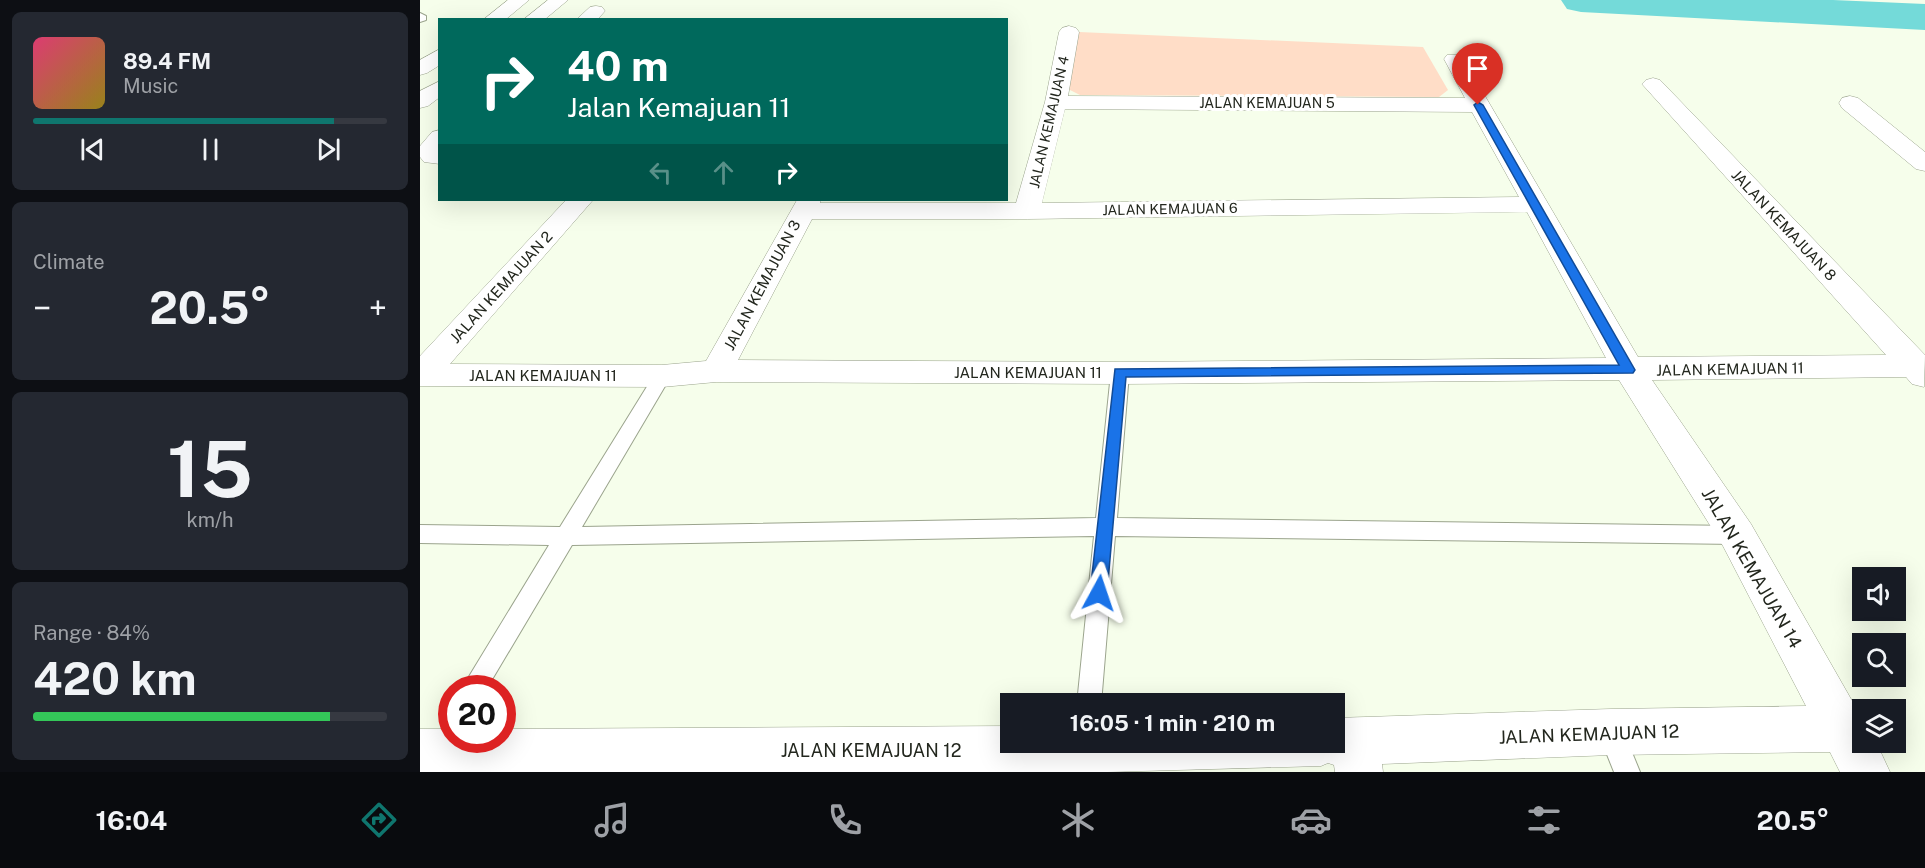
<!DOCTYPE html>
<meta charset="utf-8">
<style>
body{margin:0;font-family:"Public Sans",sans-serif;background:#242831;color:#f1f3f6;height:100vh;display:flex;flex-direction:column;font-size:22px;white-space:nowrap}
*{box-sizing:border-box;margin:0}
p{font-size:20px;color:#9ea1a6}
.icon{flex:none;width:33px;height:33px;fill:none;stroke:currentColor;stroke-width:2;stroke-linecap:round;stroke-linejoin:round}
.map{position:relative;flex:1;overflow:hidden}
.details{display:flex;flex-direction:column;gap:12px;padding:12px;background:#0d0f14;width:420px}
.details>*{flex:none}
.guide{position:absolute;left:18px;top:18px;width:570px;height:183px;border-radius:0px;box-shadow:0 6px 24px #0002;background:#00695c;color:#fff;overflow:hidden}
.buttons{position:absolute;left:1432px;top:567px;display:grid;gap:12px}
.buttons a{display:grid;place-items:center;width:54px;height:54px;border-radius:0px;background:#171b24;box-shadow:0 6px 24px #0002;font-size:30px}
.speed{position:absolute;left:18px;top:675px;display:flex;gap:12px;font-size:30px;font-weight:700;text-align:center}
.speed>*{display:grid;place-content:center;width:78px;height:78px;border-radius:50%;background:#171b24;box-shadow:0 6px 24px #0002;line-height:1}
.speed .limit{border:9px solid #d22;background:#fff;color:#111}
.pin{position:absolute;display:grid;place-items:center;width:51px;height:51px;color:#fff;margin:-62px -26px;border-radius:50% 50% 50% 0;rotate:-45deg;box-shadow:0 0 6px #0007}
.pin .icon{rotate:45deg}
.me{position:absolute;width:66px;margin:-33px;rotate:5deg;stroke-linejoin:round;filter:drop-shadow(0 0 4px #0008)}
.turn{display:flex;align-items:center;gap:21px;height:126px;padding:0 30px;font-size:27px}
.turn .icon{width:78px;height:78px;stroke-width:2.5}
.turn b{display:block;font-size:42px;line-height:51px}
.lanes{display:flex;align-items:center;height:57px;padding:0 30px;background:#0003;justify-content:center;gap:30px;direction:ltr}
.lanes .off{opacity:.35}
.big{font-size:45px;font-weight:700;line-height:1.1}
.details .tile{flex:1;display:flex;flex-direction:column;justify-content:center;gap:9px;min-width:0;padding:0 21px;border-radius:9px;background:#242831}
.details .dial{align-items:center;gap:0}
.dial b{font-size:78px;line-height:1}
.song{display:flex;align-items:center;gap:18px}
.cover{width:72px;height:72px;border-radius:9px;background:linear-gradient(135deg,hsl(340 70% 55%),hsl(50 70% 35%))}
.played{height:6px;border-radius:3px;background:linear-gradient(90deg,#0f766e 85%,#363941 85%)}
.keys{display:flex;justify-content:space-around;direction:ltr}
.heat{display:flex;justify-content:space-between;align-items:center;font-size:33px;direction:ltr}
.charge{height:9px;border-radius:4px;background:linear-gradient(90deg,#34c759 84%,#363941 0)}
.trip{position:absolute;left:580px;top:693px;width:345px;height:60px;border-radius:0px;background:#171b24;box-shadow:0 6px 24px #0002;font-weight:700;line-height:60px;text-align:center}
.dock{display:flex;height:96px;justify-content:space-around;align-items:center;background:#090b0e;color:#9ea1a6}
.dock .icon{width:42px;height:42px}
.dock .selected{color:#0f766e}
.dock b{font-size:27px;color:#f1f3f6}
main{display:flex;flex:1;min-height:0}
.map>svg:first-child{display:block}
.green{fill:#ffddc7}
.lines{fill:none;stroke-linecap:round;stroke-linejoin:round}
.river{fill:#74dad9;fill-rule:evenodd}
.lane-casing{stroke:#9ba48d;stroke-width:2}
.street-casing{stroke:#9ba48d;stroke-width:1}
.secondary-casing{stroke:#9ba48d;stroke-width:1}
.lane{fill:#fff;fill-rule:evenodd}
.street{fill:#fff;fill-rule:evenodd}
.secondary{fill:#fff;fill-rule:evenodd}
.route{fill:#1a73e8;stroke:#114b97;stroke-width:1.5}
.labels{text-anchor:middle;dominant-baseline:central;stroke-width:6;stroke-linejoin:round;paint-order:stroke}
.far-street-label{font-size:14px;fill:#23271e;stroke:#fff}
.street-label{font-size:15px;fill:#23271e;stroke:#fff}
.near-street-label{font-size:18px;fill:#23271e;stroke:#fff}
</style>
<main>
<section class="details">
<div class="tile">
<div class="song"><i class="cover"></i><div><b>89.4 FM</b><p>Music</p></div></div>
<div class="played"></div>
<div class="keys"><svg class="icon" aria-label="previous" viewBox="0 0 24 24"><path d="M18 5L8 12l10 7zM5 5v14"/></svg><svg class="icon" aria-label="pause" viewBox="0 0 24 24"><path d="M8 5v14M16 5v14"/></svg><svg class="icon" aria-label="next" viewBox="0 0 24 24"><path d="M6 5l10 7-10 7zM19 5v14"/></svg></div>
</div>
<div class="tile"><p>Climate</p>
<div class="heat"><a>−</a><b class="big">20.5°</b><a>+</a></div>
</div>
<div class="tile dial"><b>15</b><p>km/h</p></div>
<div class="tile"><p>Range · 84%</p><b class="big">420 km</b><div class="charge"></div></div>
</section>
<div class="map">
<svg width="1505" height="772" viewBox="0 0 1505 772">
<rect width="100%" height="100%" fill="#f6feeb"/>
<path class="green" d="M 659,32 L 1003,47 L 1028,90 L 1019,97 L 660,95 L 648,89 Z"/>
<g class="lines">
<path class="river" d="M 1141,0 L 1413,0 L 1505,4 L 1505,30 L 1161,12 L 1147,9 Z"/>
<defs>
<g id="lane">
<path d="M 0,13 L 6,16 L 6,20 L 0,22 Z"/>
<path d="M 700,367 L 706,369 L 709,373 L 697,518 L 1317,526 L 1324,529 L 1328,535 L 1324,541 L 1317,544 L 695,536 L 681,704 L 657,704 L 674,536 L 152,545 L 67,688 L 42,688 L 129,545 L 0,543 L 0,525 L 140,527 L 236,372 L 242,370 L 248,372 L 251,376 L 162,527 L 676,518 L 691,373 L 694,369 Z"/>
<path d="M 1191,719 L 1200,723 L 1220,772 L 1194,772 L 1178,732 L 1182,723 Z"/>
</g>
<g id="street">
<path d="M 176,6 L 182,7 L 185,11 L 177,20 L 156,20 L 170,7 Z"/>
<path d="M 649,26 L 656,28 L 659,32 L 648,96 L 1045,98 L 1024,59 L 1027,55 L 1041,55 L 1218,357 L 1466,355 L 1222,84 L 1226,80 L 1233,78 L 1240,80 L 1505,355 L 1504,387 L 1492,384 L 1486,377 L 1232,380 L 1331,524 L 1443,720 L 1443,742 L 1456,742 L 1470,772 L 1420,772 L 1410,752 L 1191,755 L 962,764 L 963,772 L 915,772 L 914,765 L 908,763 L 901,766 L 687,772 L 0,772 L 0,729 L 32,729 L 32,740 L 82,740 L 82,729 L 591,726 L 591,742 L 915,742 L 915,718 L 1191,709 L 1386,706 L 1303,546 L 1199,380 L 700,384 L 296,382 L 242,387 L 0,386 L 0,356 L 146,200 L 173,200 L 30,364 L 242,365 L 286,361 L 377,200 L 401,200 L 400,203 L 596,203 L 625,102 L 639,32 L 642,28 ZM 645,109 L 1052,112 L 1099,197 L 622,203 ZM 1107,212 L 1186,358 L 700,362 L 318,360 L 392,219 L 607,219 Z"/>
<path d="M 1430,96 L 1438,98 L 1505,152 L 1505,171 L 1496,169 L 1422,108 L 1419,103 L 1422,98 Z"/>
<path d="M 20,130 L 20,164 L 4,162 L 0,157 L 0,146 L 12,132 Z"/>
</g>
<g id="secondary">
<path d="M 88,0 L 109,0 L 85,20 L 63,20 Z"/>
<path d="M 128,0 L 148,0 L 124,20 L 103,20 Z"/>
<path d="M 20,49 L 20,65 L 7,73 L 0,75 L 0,60 Z"/>
<path d="M 20,81 L 20,97 L 8,106 L 0,108 L 0,91 Z"/>
</g>
</defs>
<use href="#lane" class="lane-casing"/>
<use href="#street" class="street-casing"/>
<use href="#secondary" class="secondary-casing"/>
<use href="#lane" class="lane"/>
<use href="#street" class="street"/>
<use href="#secondary" class="secondary"/>
</g>
<path class="route" d="M 1058,102 L 1063,105 L 1215,370 L 1213,373 L 706,377 L 687,593 L 685,598 L 679,601 L 673,598 L 670,593 L 695,369 L 1199,365 L 1054,105 Z"/>
<g class="labels">
<g class="far-street-label">
<text x="847" y="103">JALAN KEMAJUAN 5</text>
<text transform="translate(629 122) rotate(-77)">JALAN KEMAJUAN 4</text>
<text transform="translate(750 209) rotate(-1)">JALAN KEMAJUAN 6</text>
</g>
<g class="street-label">
<text transform="translate(1364 225) rotate(47)">JALAN KEMAJUAN 8</text>
<text transform="translate(342 285) rotate(-62)">JALAN KEMAJUAN 3</text>
<text transform="translate(81 287) rotate(-48)">JALAN KEMAJUAN 2</text>
<text transform="translate(1310 369) rotate(-1)">JALAN KEMAJUAN 11</text>
<text x="608" y="372">JALAN KEMAJUAN 11</text>
<text x="123" y="375">JALAN KEMAJUAN 11</text>
</g>
<g class="near-street-label">
<text transform="translate(1332 568) rotate(60)">JALAN KEMAJUAN 14</text>
<text transform="translate(1169 734) rotate(-2)">JALAN KEMAJUAN 12</text>
<text x="451" y="750">JALAN KEMAJUAN 12</text>
</g>
</g>
</svg>
<div class="buttons">
<a><svg class="icon" aria-label="sound" viewBox="0 0 24 24"><path d="M4 9h4l5-4v14l-5-4H4zM17 9q2 3 0 6"/></svg></a>
<a><svg class="icon" aria-label="search" viewBox="0 0 24 24"><circle cx="10" cy="10" r="6"/><path d="M15 15l6 6"/></svg></a>
<a><svg class="icon" aria-label="layers" viewBox="0 0 24 24"><path d="M12 4l9 5-9 5-9-5zM3 14l9 5 9-5"/></svg></a>
</div>
<div class="speed"><div class="limit">20</div></div>
<div class="pin" style="left:1058px;top:105px;background:#d93025"><svg class="icon" aria-label="arrive" viewBox="0 0 24 24"><path d="M6 21V4h12l-3 4 3 4H6"/></svg></div>
<svg class="me" style="left:679px;top:593px" viewBox="-20 -20 40 40"><path d="M0-17L14 15 0 8-14 15z" fill="#1a73e8" stroke="#fff" stroke-width="4"/></svg>
<div class="trip">16:05 · 1 min · 210 m</div>
<div class="guide">
<div class="turn"><svg class="icon" aria-label="right" viewBox="0 0 24 24"><path d="M7 20v-9h11M14 6l5 5-5 5"/></svg><div><b>40 m</b>Jalan Kemajuan 11</div></div>
<div class="lanes"><svg class="icon off" aria-label="left" viewBox="0 0 24 24"><path d="M17 20v-9H6M10 6l-5 5 5 5"/></svg><svg class="icon off" aria-label="ahead" viewBox="0 0 24 24"><path d="M12 20V5M6 11l6-6 6 6"/></svg><svg class="icon" aria-label="right" viewBox="0 0 24 24"><path d="M7 20v-9h11M14 6l5 5-5 5"/></svg></div>
</div>
</div>
</main>
<nav class="dock">
<b>16:04</b>
<svg class="icon selected" aria-label="directions" viewBox="0 0 24 24"><path d="M12 3l9 9-9 9-9-9zM9 14v-3h6M13 9l2 2-2 2"/></svg>
<svg class="icon" aria-label="music" viewBox="0 0 24 24"><path d="M9 18V5l10-2v13"/><circle cx="6" cy="18" r="3"/><circle cx="16" cy="16" r="3"/></svg>
<svg class="icon" aria-label="phone" viewBox="0 0 24 24"><path d="M5 4h4l2 5-3 2q2 4 5 5l2-3 5 2v4C11 20 4 13 5 4z"/></svg>
<svg class="icon" aria-label="climate" viewBox="0 0 24 24"><path d="M12 3v18M4 7l16 10M4 17L20 7"/></svg>
<svg class="icon" aria-label="car" viewBox="0 0 24 24"><path d="M5 17H2v-5l4-1 3-4h7l3 4 3 1v5h-3M9 17h6M6 11h13"/><circle cx="7" cy="17" r="2"/><circle cx="17" cy="17" r="2"/></svg>
<svg class="icon" aria-label="filters" viewBox="0 0 24 24"><path d="M4 7h16M4 17h16"/><circle cx="9" cy="7" r="2"/><circle cx="15" cy="17" r="2"/></svg>
<b>20.5°</b>
</nav>
